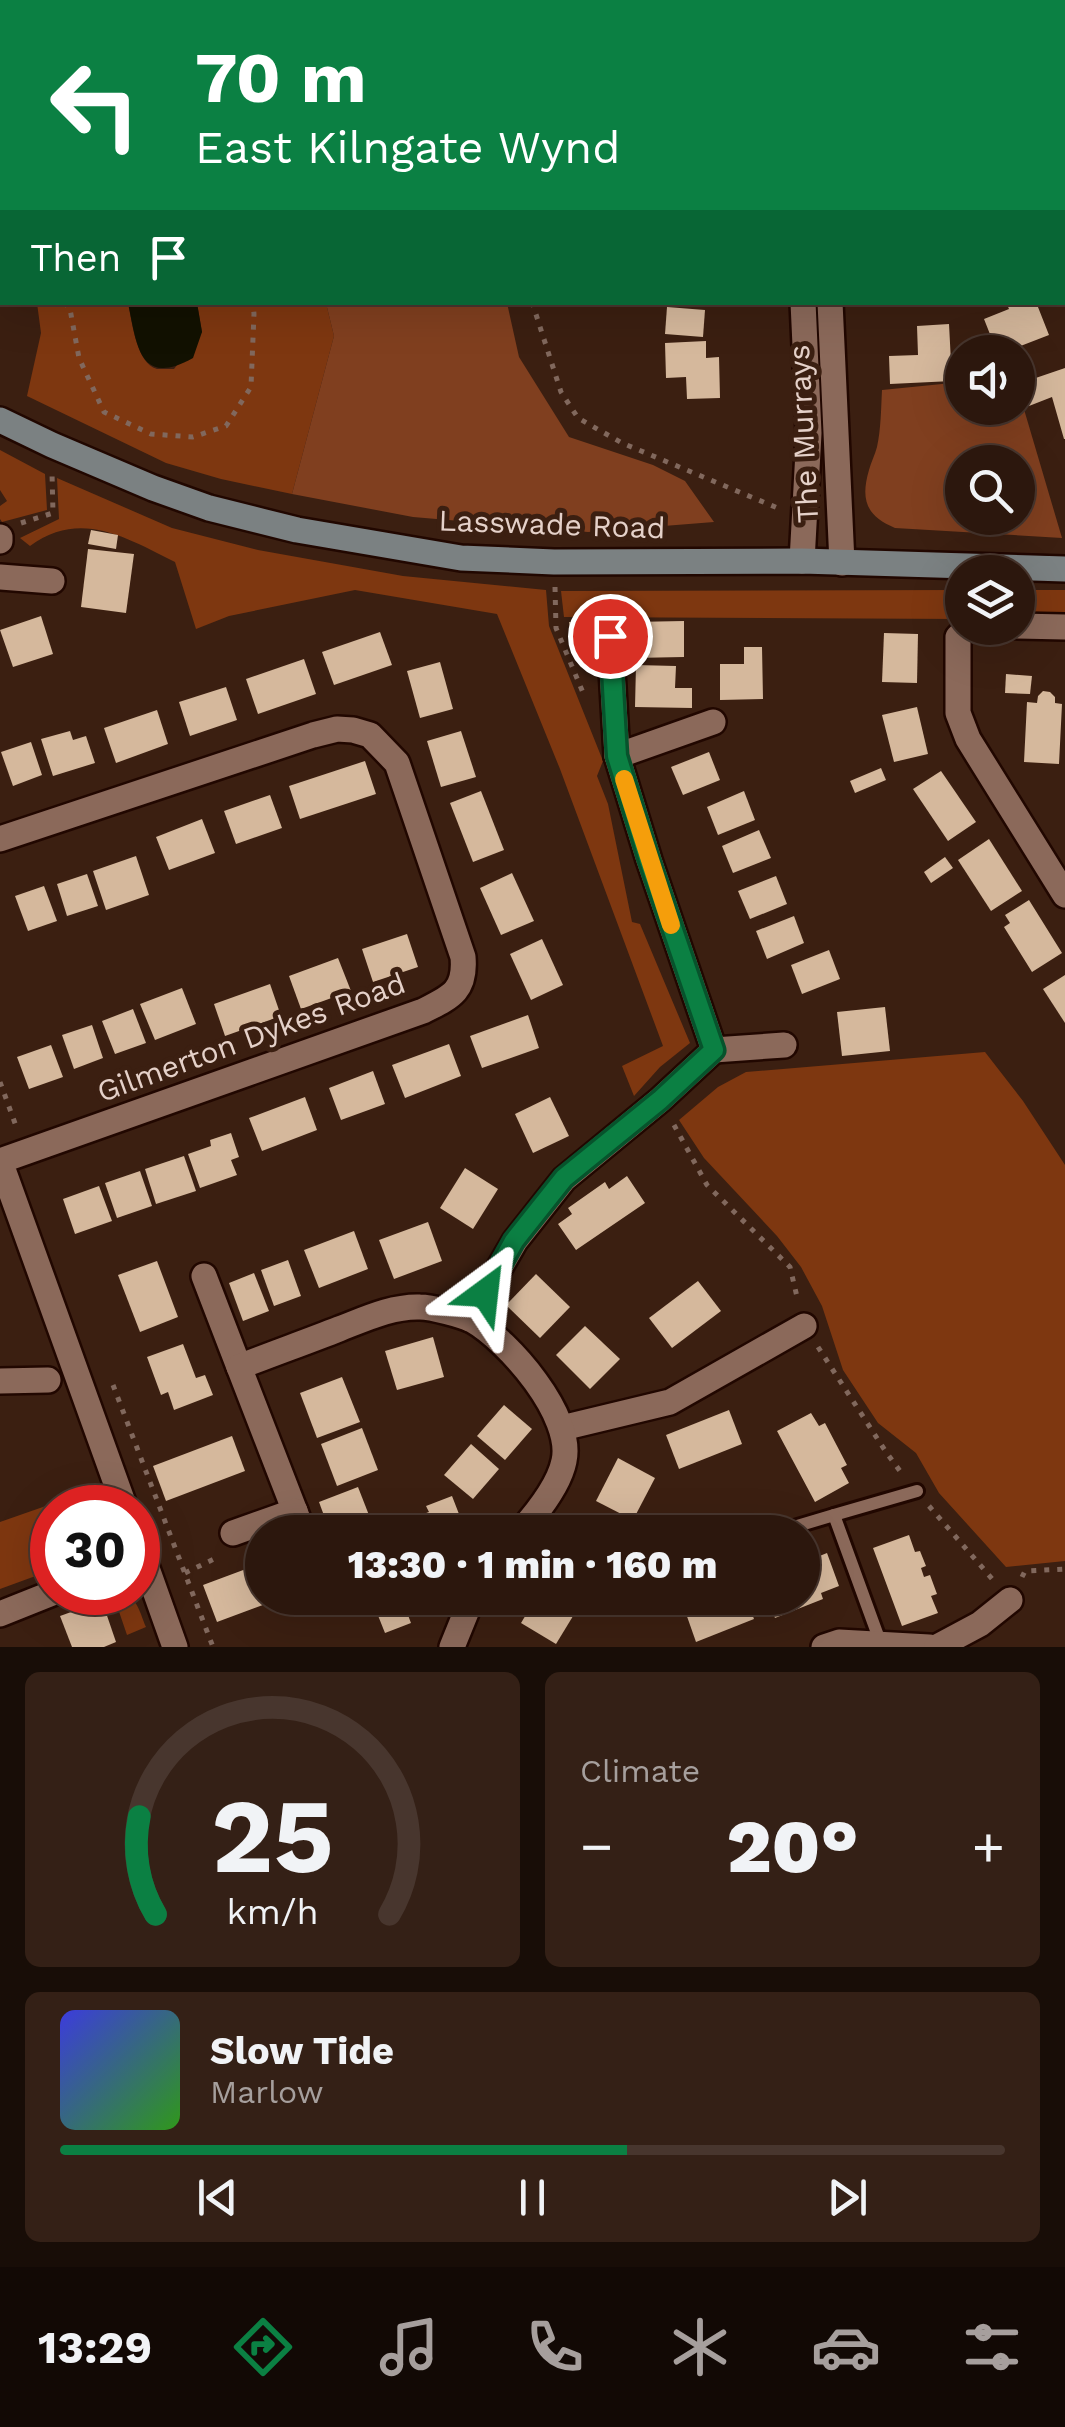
<!DOCTYPE html>
<meta charset="utf-8">
<style>
body{margin:0;font-family:"Work Sans",sans-serif;background:#342016;color:#f1f3f6;height:100vh;display:flex;flex-direction:column;font-size:38px;white-space:nowrap}
*{box-sizing:border-box;margin:0}
p{font-size:32px;color:#a69f9d}
.icon{flex:none;width:55px;height:55px;fill:none;stroke:currentColor;stroke-width:2;stroke-linecap:round;stroke-linejoin:round}
.map{position:relative;height:1647px;overflow:hidden}
.panel{display:flex;flex-direction:column;gap:25px;padding:25px;background:#180d07;flex:1}
.panel>*{flex:none}
.banner{position:absolute;left:0px;top:0px;width:1065px;height:305px;box-shadow:0 10px 40px #0002,0 0 0 2px #48362e;background:#0b8043;color:#fff;overflow:hidden}
.controls{position:absolute;left:945px;top:335px;display:grid;gap:20px}
.controls a{display:grid;place-items:center;width:90px;height:90px;border-radius:50%;background:#2c170d;box-shadow:0 10px 40px #0002,0 0 0 2px #48362e;font-size:50px}
.speed{position:absolute;left:30px;top:1485px;display:flex;gap:20px;font-size:50px;font-weight:700;text-align:center}
.speed>*{display:grid;place-content:center;width:130px;height:130px;border-radius:50%;background:#2c170d;box-shadow:0 10px 40px #0002,0 0 0 2px #48362e;line-height:1}
.speed .limit{border:15px solid #d22;background:#fff;color:#111}
.pin{position:absolute;display:grid;place-items:center;width:85px;height:85px;color:#fff;margin:-42px;border:5px solid #fff;border-radius:50%;box-shadow:0 2px 10px #0007}
.me{position:absolute;width:110px;margin:-55px;rotate:30deg;stroke-linejoin:round;filter:drop-shadow(0 0 8px #0008)}
.turn{display:flex;align-items:center;gap:35px;height:210px;padding:0 30px;font-size:45px}
.turn .icon{width:130px;height:130px;stroke-width:2.5}
.turn b{display:block;font-size:70px;line-height:85px}
.then{display:flex;align-items:center;height:95px;padding:0 30px;background:#0003;gap:20px;font-size:38px}
.big{font-size:75px;font-weight:800;line-height:1.1}
.panel .card{flex:1;display:flex;flex-direction:column;justify-content:center;gap:15px;min-width:0;padding:0 35px;border-radius:15px;background:#342016}
.panel .dial{align-items:center;gap:0}
.dial svg{height:260px;overflow:visible;fill:none;stroke:#48362e;stroke-width:7;stroke-linecap:round;text-anchor:middle}
.dial text{fill:#f1f3f6;stroke:none}
.song{display:flex;align-items:center;gap:30px}
.cover{width:120px;height:120px;border-radius:15px;background:linear-gradient(135deg,hsl(240 70% 55%),hsl(110 70% 35%))}
.played{height:10px;border-radius:5px;background:linear-gradient(90deg,#0b8043 60%,#48362e 60%)}
.keys{display:flex;justify-content:space-around;direction:ltr}
.heat{display:flex;justify-content:space-between;align-items:center;font-size:55px;direction:ltr}
.panel .tiles{flex:1;display:grid;gap:25px;grid-template-columns:1fr 1fr}
.card:last-child{grid-column:span 2}
.trip{position:absolute;left:245px;top:1515px;width:575px;height:100px;border-radius:50px;background:#2c170d;box-shadow:0 10px 40px #0002,0 0 0 2px #48362e;font-weight:800;line-height:100px;text-align:center}
.tabs{display:flex;height:160px;justify-content:space-around;align-items:center;background:#120905;color:#a69f9d}
.tabs .icon{width:70px;height:70px}
.tabs .selected{color:#0b8043}
.tabs b{font-size:45px;color:#f1f3f6}
.map>svg:first-child{display:block}
.green{fill:#7e3710}
.forest{fill:#803f1f;fill-rule:evenodd}
.water{fill:#121101}
.building{fill:#d5b89c}
.lines{fill:none;stroke-linecap:round;stroke-linejoin:round}
.lane-casing{stroke:#210700;stroke-width:18}
.street-casing{stroke:#210700;stroke-width:30}
.secondary-casing{stroke:#210700;stroke-width:30}
.path{stroke:#81685d;stroke-width:5;stroke-dasharray:5 8;stroke-linecap:butt}
.lane{stroke:#8b695a;stroke-width:12}
.street{stroke:#8b695a;stroke-width:25}
.secondary{stroke:#7b8182;stroke-width:25}
.route-casing{stroke:#07532c;stroke-width:25}
.route{stroke:#0b8043;stroke-width:18}
.slow{stroke:#f59e0b;stroke-width:18}
.labels{text-anchor:middle;dominant-baseline:central;stroke-width:10;stroke-linejoin:round;paint-order:stroke}
.street-label{font-size:30px;fill:#e5d1c9;stroke:#3b1f11}
</style>
<div class="map">
<svg width="1065" height="1647" viewBox="0 0 1065 1647">
<rect width="100%" height="100%" fill="#3b1f11"/>
<g class="green">
<path d="M 37,303 L 128,303 C 132,321 136,363 157,369 C 159,369 173,369 174,369 L 202,332 L 197,303 L 326,303 L 334,336 L 292,494 L 221,479 L 166,463 L 27,396 L 41,333 Z"/>
<path d="M 0,450 L 45,474 L 47,510 L 2,522 L 0,519 L 0,506 L 7,501 L 0,490 Z"/>
<path d="M 57,478 L 172,528 L 258,550 L 403,576 L 546,590 L 549,626 L 603,761 L 597,776 L 608,804 L 632,922 L 640,924 L 690,1043 L 660,1067 L 634,1096 L 622,1066 L 663,1046 L 560,769 L 497,614 L 355,590 L 229,616 L 196,629 L 175,562 C 126,538 81,509 30,546 L 20,538 L 59,519 Z"/>
<path d="M 962,590 L 962,619 L 564,617 L 561,591 Z"/>
<rect x="1018" y="590" width="47" height="29"/>
<path d="M 985,1052 L 1023,1101 L 1065,1165 L 1065,1561 L 1006,1567 L 939,1493 L 916,1453 L 878,1423 L 843,1370 L 822,1306 L 801,1267 L 777,1236 L 704,1158 L 679,1120 L 718,1087 L 746,1072 Z"/>
<path d="M 100,1487 L 106,1507 L 52,1508 L 52,1570 L 0,1589 L 0,1522 Z"/>
<path d="M 123,1593 C 138,1599 140,1613 146,1627 L 127,1635 L 113,1594 Z"/>
</g>
<g class="forest">
<path d="M 326,303 L 507,303 L 519,357 L 569,437 L 653,465 L 685,481 L 714,522 L 588,532 L 413,517 L 292,494 L 334,336 Z"/>
<path d="M 962,382 L 962,408 L 1018,408 L 1018,389 L 1062,538 L 895,528 C 867,516 860,501 869,470 C 871,462 875,455 877,447 C 881,429 881,409 882,390 ZM 962,462 L 1018,462 L 1018,518 L 962,518 Z"/>
</g>
<path class="water" d="M 128,303 L 197,303 L 202,332 L 193,358 C 139,388 137,345 128,303 Z"/>
<g class="building">
<path d="M 1006,302 L 1036,302 L 1049,335 L 1005,352 L 997,352 L 984,319 L 1009,309 Z"/>
<path d="M 667,307 L 705,310 L 703,337 L 665,334 Z"/>
<path d="M 949,324 L 952,381 L 890,384 L 889,356 L 918,355 L 917,326 Z"/>
<path d="M 706,341 L 706,358 L 719,357 L 720,398 L 687,399 L 686,377 L 666,378 L 665,343 Z"/>
<path d="M 1065,368 L 1065,439 L 1064,439 L 1052,397 L 1029,406 L 1021,383 Z"/>
<path d="M 91,530 L 118,535 L 116,549 L 88,544 Z"/>
<path d="M 88,549 L 134,554 L 126,613 L 81,607 Z"/>
<path d="M 41,616 L 53,654 L 13,667 L 0,630 Z"/>
<path d="M 598,620 L 599,648 L 571,649 L 569,622 Z"/>
<path d="M 684,621 L 684,657 L 633,658 L 632,622 Z"/>
<path d="M 380,632 L 392,665 L 334,685 L 322,652 Z"/>
<path d="M 884,633 L 918,634 L 917,683 L 882,682 Z"/>
<path d="M 744,647 L 762,647 L 763,699 L 720,700 L 720,664 L 744,664 Z"/>
<path d="M 304,659 L 316,694 L 258,714 L 246,679 Z"/>
<path d="M 440,662 L 453,709 L 420,718 L 407,671 Z"/>
<path d="M 636,665 L 676,666 L 675,688 L 692,688 L 692,708 L 635,707 Z"/>
<path d="M 1006,674 L 1032,676 L 1030,694 L 1005,693 Z"/>
<path d="M 226,687 L 237,720 L 190,736 L 179,702 Z"/>
<path d="M 1043,691 L 1050,692 L 1055,697 L 1055,703 L 1062,704 L 1059,764 L 1024,762 L 1027,702 L 1037,703 L 1038,696 Z"/>
<path d="M 917,707 L 928,754 L 894,762 L 882,715 Z"/>
<path d="M 157,710 L 168,744 L 116,763 L 104,728 Z"/>
<path d="M 70,731 L 73,740 L 86,736 L 95,763 L 53,776 L 41,739 Z"/>
<path d="M 461,731 L 476,777 L 441,787 L 427,741 Z"/>
<path d="M 31,742 L 42,775 L 13,786 L 1,752 Z"/>
<path d="M 709,752 L 720,780 L 683,795 L 671,767 Z"/>
<path d="M 365,761 L 376,794 L 300,819 L 289,786 Z"/>
<path d="M 881,768 L 886,780 L 855,793 L 850,781 Z"/>
<path d="M 941,771 L 976,822 L 948,841 L 913,789 Z"/>
<path d="M 481,791 L 504,850 L 473,862 L 450,803 Z"/>
<path d="M 744,791 L 755,820 L 718,835 L 707,807 Z"/>
<path d="M 270,795 L 282,828 L 236,844 L 224,811 Z"/>
<path d="M 202,819 L 215,853 L 169,870 L 156,837 Z"/>
<path d="M 759,830 L 771,858 L 733,873 L 722,846 Z"/>
<path d="M 989,839 L 1022,891 L 991,911 L 958,860 Z"/>
<path d="M 136,856 L 149,895 L 106,910 L 93,871 Z"/>
<path d="M 945,857 L 953,868 L 931,883 L 924,872 Z"/>
<path d="M 512,873 L 534,921 L 501,935 L 480,888 Z"/>
<path d="M 87,874 L 98,906 L 67,916 L 57,884 Z"/>
<path d="M 776,876 L 787,904 L 750,919 L 738,891 Z"/>
<path d="M 44,886 L 57,921 L 28,931 L 15,896 Z"/>
<path d="M 1029,900 L 1062,953 L 1032,972 L 1004,927 L 1010,923 L 1005,915 Z"/>
<path d="M 794,916 L 804,943 L 767,959 L 756,931 Z"/>
<path d="M 407,934 L 418,967 L 373,982 L 362,949 Z"/>
<path d="M 542,939 L 563,985 L 531,1000 L 510,954 Z"/>
<path d="M 829,950 L 840,979 L 802,994 L 791,965 Z"/>
<path d="M 338,958 L 351,991 L 301,1009 L 289,976 Z"/>
<path d="M 1065,975 L 1065,1023 L 1043,989 Z"/>
<path d="M 270,984 L 281,1016 L 225,1036 L 214,1004 Z"/>
<path d="M 182,988 L 196,1024 L 155,1040 L 140,1004 Z"/>
<path d="M 885,1007 L 890,1051 L 842,1056 L 837,1012 Z"/>
<path d="M 133,1009 L 146,1043 L 115,1054 L 102,1021 Z"/>
<path d="M 528,1015 L 539,1048 L 482,1068 L 470,1036 Z"/>
<path d="M 92,1025 L 103,1058 L 74,1069 L 62,1035 Z"/>
<path d="M 449,1044 L 461,1076 L 405,1098 L 392,1065 Z"/>
<path d="M 51,1045 L 63,1077 L 29,1089 L 17,1057 Z"/>
<path d="M 373,1071 L 385,1104 L 341,1120 L 329,1088 Z"/>
<path d="M 305,1097 L 317,1130 L 262,1151 L 249,1118 Z"/>
<path d="M 550,1097 L 569,1136 L 533,1153 L 515,1114 Z"/>
<path d="M 231,1133 L 239,1157 L 231,1160 L 237,1175 L 200,1188 L 188,1154 L 211,1146 L 210,1140 Z"/>
<path d="M 184,1156 L 196,1191 L 156,1204 L 145,1169 Z"/>
<path d="M 465,1168 L 498,1189 L 473,1229 L 440,1208 Z"/>
<path d="M 140,1171 L 152,1206 L 117,1218 L 105,1183 Z"/>
<path d="M 627,1176 L 645,1203 L 576,1250 L 558,1224 L 572,1214 L 568,1208 L 605,1182 L 609,1189 Z"/>
<path d="M 99,1186 L 112,1221 L 75,1234 L 63,1199 Z"/>
<path d="M 428,1222 L 442,1261 L 394,1279 L 379,1240 Z"/>
<path d="M 354,1231 L 368,1269 L 319,1288 L 304,1250 Z"/>
<path d="M 288,1260 L 301,1296 L 274,1306 L 261,1270 Z"/>
<path d="M 157,1261 L 178,1317 L 140,1332 L 118,1275 Z"/>
<path d="M 254,1273 L 269,1311 L 243,1321 L 229,1283 Z"/>
<path d="M 536,1274 L 570,1307 L 540,1338 L 506,1305 Z"/>
<path d="M 698,1281 L 721,1311 L 672,1348 L 649,1318 Z"/>
<path d="M 585,1326 L 620,1359 L 590,1389 L 556,1355 Z"/>
<path d="M 433,1337 L 444,1377 L 397,1390 L 385,1351 Z"/>
<path d="M 183,1344 L 196,1378 L 205,1375 L 213,1395 L 174,1410 L 168,1392 L 161,1395 L 147,1357 Z"/>
<path d="M 342,1377 L 360,1422 L 317,1438 L 300,1393 Z"/>
<path d="M 504,1405 L 532,1429 L 505,1460 L 477,1436 Z"/>
<path d="M 729,1410 L 742,1444 L 679,1469 L 666,1435 Z"/>
<path d="M 811,1413 L 819,1426 L 825,1423 L 847,1465 L 841,1468 L 849,1483 L 815,1502 L 777,1431 Z"/>
<path d="M 362,1428 L 378,1470 L 337,1486 L 321,1444 Z"/>
<path d="M 232,1436 L 245,1471 L 166,1501 L 153,1466 Z"/>
<path d="M 471,1444 L 499,1469 L 473,1499 L 444,1475 Z"/>
<path d="M 618,1458 L 655,1478 L 633,1520 L 596,1501 Z"/>
<path d="M 358,1487 L 374,1528 L 361,1532 L 330,1532 L 319,1502 Z"/>
<path d="M 452,1496 L 466,1532 L 417,1532 L 412,1518 L 429,1512 L 426,1506 Z"/>
<path d="M 909,1535 L 915,1552 L 920,1551 L 926,1566 L 921,1568 L 924,1577 L 930,1575 L 937,1594 L 931,1596 L 938,1613 L 902,1626 L 873,1548 Z"/>
<path d="M 827,1553 L 839,1586 L 821,1593 L 823,1599 L 775,1618 L 772,1611 L 759,1616 L 752,1598 L 802,1598 L 802,1563 Z"/>
<path d="M 262,1563 L 262,1598 L 282,1598 L 217,1622 L 203,1585 Z"/>
<path d="M 371,1598 L 421,1598 L 423,1604 L 406,1610 L 411,1623 L 385,1633 Z"/>
<path d="M 536,1598 L 572,1598 L 581,1603 L 556,1644 L 521,1623 Z"/>
<path d="M 703,1598 L 746,1598 L 754,1619 L 696,1642 L 683,1605 Z"/>
<path d="M 102,1601 L 116,1642 L 104,1647 L 72,1647 L 60,1616 Z"/>
</g>
<g class="lines">
<defs>
<g id="lane">
<path d="M 834,1515 L 917,1491"/>
<path d="M 777,1532 L 834,1515 L 881,1644"/>
</g>
<g id="street">
<path d="M 768,0 L 768,2"/>
<path d="M 68,2 L 70,0"/>
<path d="M 1062,2 L 1065,1"/>
<path d="M 0,88 L 2,85"/>
<path d="M 830,302 L 842,563"/>
<path d="M 0,537 L 0,541"/>
<path d="M 802,561 L 809,433 L 803,302"/>
<path d="M 0,577 L 52,581"/>
<path d="M 1018,626 L 1065,627"/>
<path d="M 967,628 L 958,637 L 958,713 L 968,739 L 1065,895"/>
<path d="M 617,756 L 713,722"/>
<path d="M 0,839 L 313,735 L 337,729 L 353,730 L 370,735 L 397,763 L 463,957 C 466,991 451,997 423,1011 L 0,1161 L 125,1508"/>
<path d="M 714,1050 L 784,1045"/>
<path d="M 204,1276 L 239,1367"/>
<path d="M 470,1319 L 515,1241 L 564,1179 L 660,1100 L 714,1050 L 649,860 L 617,756 L 610,636"/>
<path d="M 0,1381 L 48,1380"/>
<path d="M 562,1428 L 670,1402 L 804,1326"/>
<path d="M 303,1532 L 239,1367 C 272,1354 306,1342 339,1329 C 365,1319 392,1306 420,1307 C 431,1307 462,1315 472,1320 C 509,1341 574,1416 564,1461 C 559,1486 536,1514 520,1532"/>
<path d="M 233,1533 L 295,1511"/>
<path d="M 138,1543 L 175,1647"/>
<path d="M 0,1614 L 55,1592"/>
<path d="M 452,1647 L 467,1610 L 474,1598"/>
<path d="M 824,1647 L 839,1642 L 929,1647"/>
<path d="M 937,1647 L 980,1624 L 1010,1600"/>
</g>
<path id="secondary" d="M 0,420 L 52,445 L 153,488 L 209,508 L 297,530 L 461,558 L 554,562 L 802,561 L 1065,569"/>
</defs>
<use href="#lane" class="lane-casing"/>
<use href="#street" class="street-casing"/>
<use href="#secondary" class="secondary-casing"/>
<g class="path">
<path d="M 385,0 L 386,2"/>
<path d="M 462,0 L 462,2"/>
<path d="M 0,169 L 2,194"/>
<path d="M 64,302 L 70,309 L 79,358 L 104,412 L 151,434 L 193,437 L 226,426 L 251,387 L 254,314 L 253,302"/>
<path d="M 532,302 L 561,392 L 578,418 L 622,443 L 780,509"/>
<path d="M 21,523 L 53,513 L 52,473"/>
<path d="M 555,587 L 556,628 L 584,695"/>
<path d="M 0,1082 L 16,1126"/>
<path d="M 674,1125 L 707,1185 L 790,1267 L 798,1301"/>
<path d="M 818,1347 L 886,1452 L 903,1475"/>
<path d="M 113,1385 L 213,1647"/>
<path d="M 929,1506 L 994,1581"/>
<path d="M 185,1573 L 218,1557"/>
<path d="M 1022,1577 L 1025,1571 L 1065,1569"/>
</g>
<use href="#lane" class="lane"/>
<use href="#street" class="street"/>
<use href="#secondary" class="secondary"/>
</g>
<g class="lines">
<defs>
<path id="route" d="M 485,1293 L 514,1241 L 564,1178 L 660,1100 L 714,1050 L 649,860 L 617,756 L 610,636"/>
</defs>
<use href="#route" class="route-casing"/>
<use href="#route" class="route"/>
<path class="slow" d="M 624,779 L 671,925"/>
</g>
<g class="labels">
<g class="street-label">
<text transform="translate(803 434) rotate(-93)">The Murrays</text>
<text transform="translate(552 524) rotate(2)">Lasswade Road</text>
<text transform="translate(251 1037) rotate(-20)">Gilmerton Dykes Road</text>
</g>
</g>
</svg>
<div class="controls">
<a><svg class="icon" aria-label="sound" viewBox="0 0 24 24"><path d="M4 9h4l5-4v14l-5-4H4zM17 9q2 3 0 6"/></svg></a>
<a><svg class="icon" aria-label="search" viewBox="0 0 24 24"><circle cx="10" cy="10" r="6"/><path d="M15 15l6 6"/></svg></a>
<a><svg class="icon" aria-label="layers" viewBox="0 0 24 24"><path d="M12 4l9 5-9 5-9-5zM3 14l9 5 9-5"/></svg></a>
</div>
<div class="speed"><div class="limit">30</div></div>
<div class="pin" style="left:610px;top:636px;background:#d93025"><svg class="icon" aria-label="arrive" viewBox="0 0 24 24"><path d="M6 21V4h12l-3 4 3 4H6"/></svg></div>
<svg class="me" style="left:485px;top:1293px" viewBox="-20 -20 40 40"><path d="M0-17L14 15 0 8-14 15z" fill="#0b8043" stroke="#fff" stroke-width="4"/></svg>
<div class="trip">13:30 · 1 min · 160 m</div>
<div class="banner">
<div class="turn"><svg class="icon" aria-label="left" viewBox="0 0 24 24"><path d="M17 20v-9H6M10 6l-5 5 5 5"/></svg><div><b>70 m</b>East Kilngate Wynd</div></div>
<div class="then">Then<svg class="icon" aria-label="arrive" viewBox="0 0 24 24"><path d="M6 21V4h12l-3 4 3 4H6"/></svg></div>
</div>
</div>
<section class="panel">
<div class="tiles">
<div class="card dial"><svg viewBox="0 0 100 80">
<path d="M14 69A42 42 0 1 1 86 69"/>
<path d="M14 69A42 42 0 0 1 9 39" stroke="#0b8043"/>
<text x="50" y="56" font-size="32" font-weight="700">25</text>
<text x="50" y="72" font-size="11">km/h</text>
</svg></div>
<div class="card"><p>Climate</p>
<div class="heat"><a>−</a><b class="big">20°</b><a>+</a></div>
</div>
<div class="card">
<div class="song"><i class="cover"></i><div><b>Slow Tide</b><p>Marlow</p></div></div>
<div class="played"></div>
<div class="keys"><svg class="icon" aria-label="previous" viewBox="0 0 24 24"><path d="M18 5L8 12l10 7zM5 5v14"/></svg><svg class="icon" aria-label="pause" viewBox="0 0 24 24"><path d="M8 5v14M16 5v14"/></svg><svg class="icon" aria-label="next" viewBox="0 0 24 24"><path d="M6 5l10 7-10 7zM19 5v14"/></svg></div>
</div>
</div>
</section>
<nav class="tabs">
<b>13:29</b>
<svg class="icon selected" aria-label="directions" viewBox="0 0 24 24"><path d="M12 3l9 9-9 9-9-9zM9 14v-3h6M13 9l2 2-2 2"/></svg>
<svg class="icon" aria-label="music" viewBox="0 0 24 24"><path d="M9 18V5l10-2v13"/><circle cx="6" cy="18" r="3"/><circle cx="16" cy="16" r="3"/></svg>
<svg class="icon" aria-label="phone" viewBox="0 0 24 24"><path d="M5 4h4l2 5-3 2q2 4 5 5l2-3 5 2v4C11 20 4 13 5 4z"/></svg>
<svg class="icon" aria-label="climate" viewBox="0 0 24 24"><path d="M12 3v18M4 7l16 10M4 17L20 7"/></svg>
<svg class="icon" aria-label="car" viewBox="0 0 24 24"><path d="M5 17H2v-5l4-1 3-4h7l3 4 3 1v5h-3M9 17h6M6 11h13"/><circle cx="7" cy="17" r="2"/><circle cx="17" cy="17" r="2"/></svg>
<svg class="icon" aria-label="filters" viewBox="0 0 24 24"><path d="M4 7h16M4 17h16"/><circle cx="9" cy="7" r="2"/><circle cx="15" cy="17" r="2"/></svg>
</nav>
